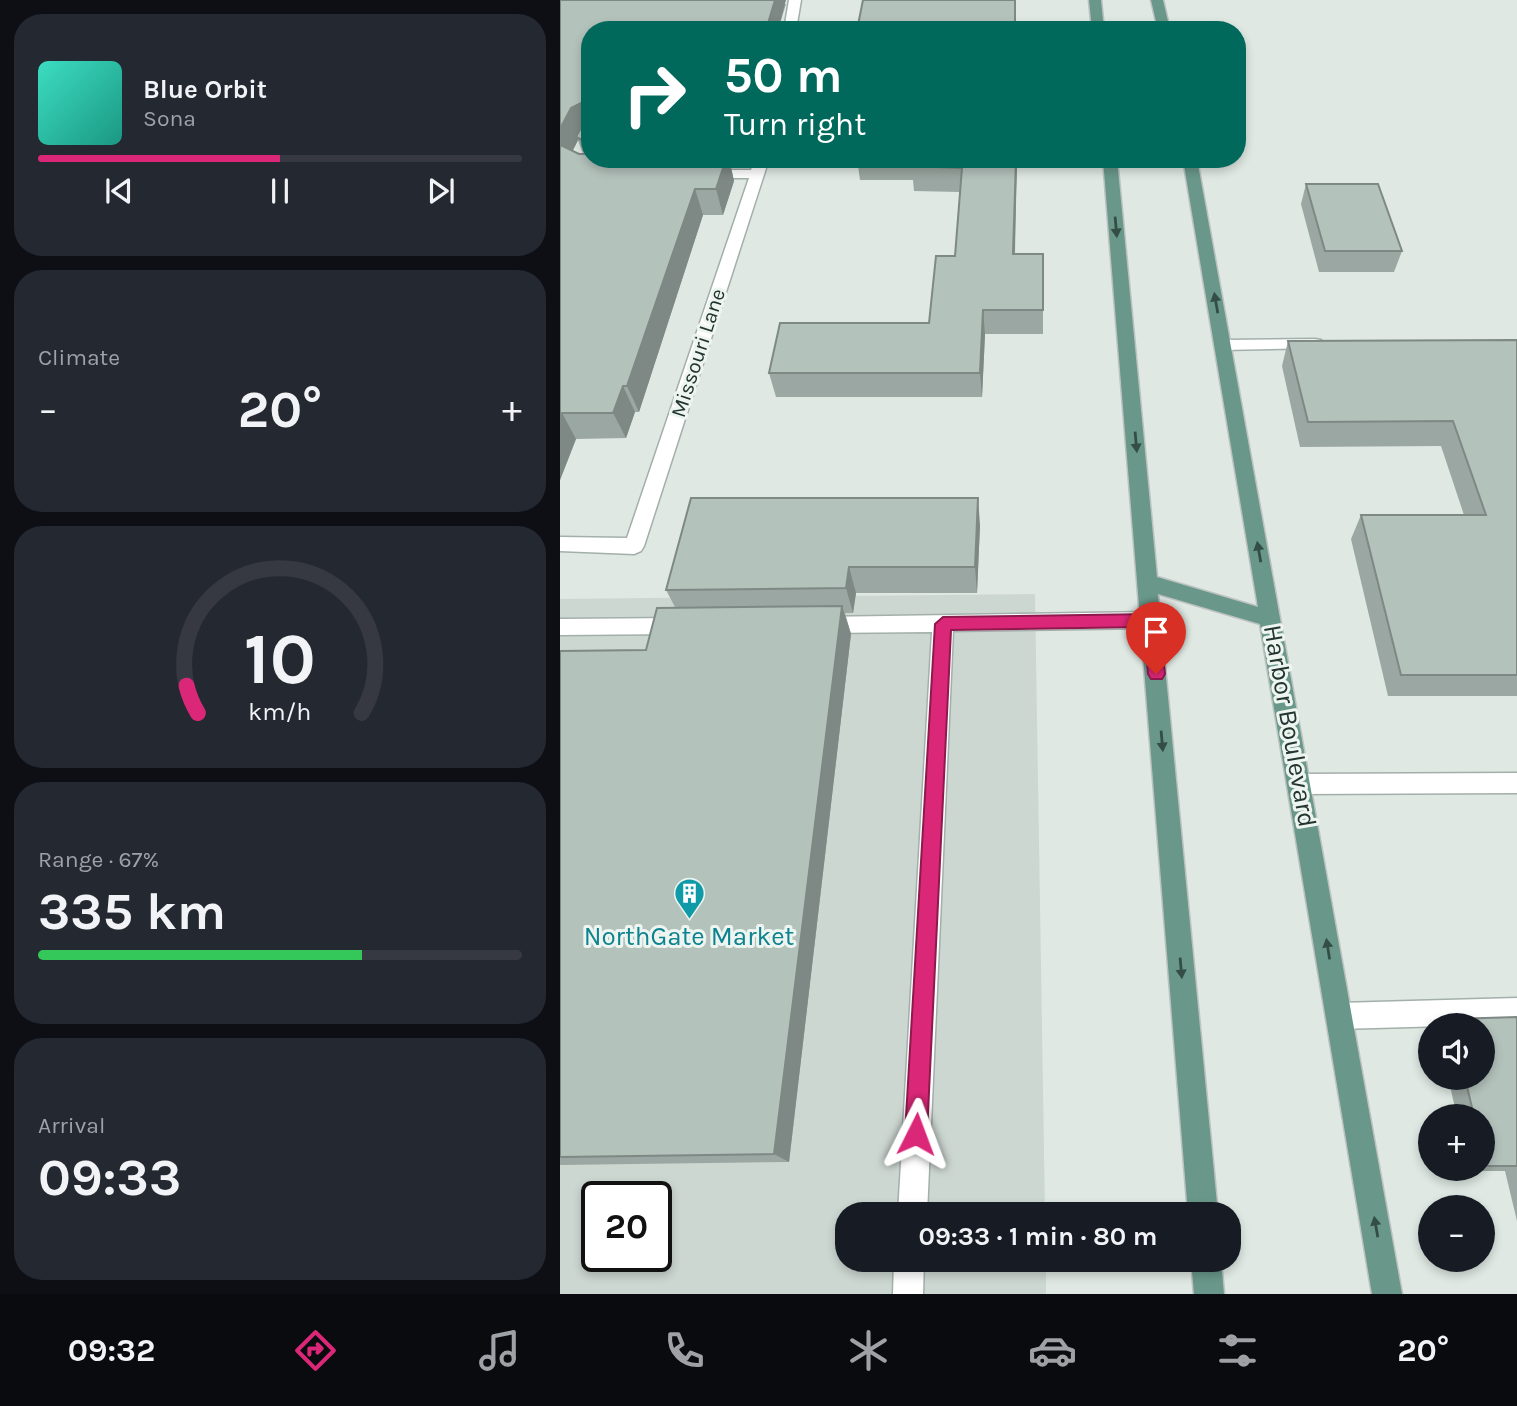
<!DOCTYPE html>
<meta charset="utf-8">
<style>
body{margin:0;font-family:Karla,sans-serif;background:#242831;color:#f1f3f6;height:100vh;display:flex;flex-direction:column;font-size:26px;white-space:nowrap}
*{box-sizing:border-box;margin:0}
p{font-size:23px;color:#9ea1a6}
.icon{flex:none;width:38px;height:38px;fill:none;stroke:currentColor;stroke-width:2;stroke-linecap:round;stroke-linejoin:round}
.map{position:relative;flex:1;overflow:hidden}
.details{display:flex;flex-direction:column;gap:14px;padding:14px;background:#0d0f14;width:560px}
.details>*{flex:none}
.hud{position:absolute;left:21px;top:21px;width:665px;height:147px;border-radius:28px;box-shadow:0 4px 10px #0003;background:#00695c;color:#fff;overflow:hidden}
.buttons{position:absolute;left:858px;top:1013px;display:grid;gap:14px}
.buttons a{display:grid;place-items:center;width:77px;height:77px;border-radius:50%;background:#171b24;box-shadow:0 4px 10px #0003;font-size:35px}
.speed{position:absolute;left:21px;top:1181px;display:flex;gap:14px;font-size:35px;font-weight:700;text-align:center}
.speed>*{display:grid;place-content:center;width:91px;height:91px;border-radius:50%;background:#171b24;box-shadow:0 4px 10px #0003;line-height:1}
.speed .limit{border:4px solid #111;border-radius:10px;background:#fff;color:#111}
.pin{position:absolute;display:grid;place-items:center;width:60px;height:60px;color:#fff;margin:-72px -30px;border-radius:50% 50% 50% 0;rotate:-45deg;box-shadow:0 0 7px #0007}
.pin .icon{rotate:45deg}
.me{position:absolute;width:77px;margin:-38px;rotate:3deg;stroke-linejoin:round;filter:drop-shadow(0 0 5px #0008)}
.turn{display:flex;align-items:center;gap:24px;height:147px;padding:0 28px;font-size:32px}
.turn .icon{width:91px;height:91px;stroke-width:2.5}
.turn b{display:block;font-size:49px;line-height:60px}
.big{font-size:52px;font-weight:700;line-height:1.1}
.details .card{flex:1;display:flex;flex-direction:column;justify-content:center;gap:10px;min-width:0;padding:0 24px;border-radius:28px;background:#242831}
.details .dial{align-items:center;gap:0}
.dial svg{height:182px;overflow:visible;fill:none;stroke:#363941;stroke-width:7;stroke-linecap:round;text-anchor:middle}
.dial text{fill:#f1f3f6;stroke:none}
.song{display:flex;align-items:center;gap:21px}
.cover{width:84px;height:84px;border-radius:10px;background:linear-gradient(135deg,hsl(170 70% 55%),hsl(170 70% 35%))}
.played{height:7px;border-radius:4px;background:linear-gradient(90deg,#db2777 50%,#363941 50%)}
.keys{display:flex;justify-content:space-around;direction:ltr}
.heat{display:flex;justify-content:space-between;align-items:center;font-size:38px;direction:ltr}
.charge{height:10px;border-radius:5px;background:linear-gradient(90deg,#34c759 67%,#363941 0)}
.trip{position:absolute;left:275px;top:1202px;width:406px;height:70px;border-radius:28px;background:#171b24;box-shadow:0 4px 10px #0003;font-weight:700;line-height:70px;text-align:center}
.dock{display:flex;height:112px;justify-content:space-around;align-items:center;background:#090b0e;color:#9ea1a6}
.dock .icon{width:49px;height:49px}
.dock .on{color:#db2777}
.dock b{font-size:32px;color:#f1f3f6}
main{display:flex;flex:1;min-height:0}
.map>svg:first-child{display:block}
.built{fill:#cdd7d2;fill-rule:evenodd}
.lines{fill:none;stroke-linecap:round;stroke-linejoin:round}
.minor-casing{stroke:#a3afaa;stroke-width:3}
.major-casing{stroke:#bdc2c1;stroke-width:3}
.minor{fill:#fff;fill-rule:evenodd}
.major{fill:#69988a;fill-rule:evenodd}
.wall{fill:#9ba7a2;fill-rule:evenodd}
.shaded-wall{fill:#7e8884}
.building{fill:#b4c2bc;stroke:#7e8884;stroke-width:2}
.oneway{fill:#344e46}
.route{fill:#db2777;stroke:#8e194d;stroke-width:2}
.labels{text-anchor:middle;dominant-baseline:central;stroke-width:6;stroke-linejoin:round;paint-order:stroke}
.far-street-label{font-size:21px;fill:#223530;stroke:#eef5f1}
.street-label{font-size:26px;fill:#223530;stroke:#eef5f1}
.culture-label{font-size:26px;fill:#0d838f;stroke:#eef5f1}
</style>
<main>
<section class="details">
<div class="card">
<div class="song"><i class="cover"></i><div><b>Blue Orbit</b><p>Sona</p></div></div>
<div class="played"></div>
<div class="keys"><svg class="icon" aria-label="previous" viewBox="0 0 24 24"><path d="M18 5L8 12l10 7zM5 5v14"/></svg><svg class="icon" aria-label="pause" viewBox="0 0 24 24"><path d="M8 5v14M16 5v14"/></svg><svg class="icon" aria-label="next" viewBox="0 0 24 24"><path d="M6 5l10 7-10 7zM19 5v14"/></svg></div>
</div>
<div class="card"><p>Climate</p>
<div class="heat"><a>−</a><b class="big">20°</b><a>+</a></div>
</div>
<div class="card dial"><svg viewBox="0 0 100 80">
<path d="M14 69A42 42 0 1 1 86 69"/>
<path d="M14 69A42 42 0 0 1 9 57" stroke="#db2777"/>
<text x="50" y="56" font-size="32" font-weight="700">10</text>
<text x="50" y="72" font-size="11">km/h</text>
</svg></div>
<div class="card"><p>Range · 67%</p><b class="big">335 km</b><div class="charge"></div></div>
<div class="card"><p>Arrival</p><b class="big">09:33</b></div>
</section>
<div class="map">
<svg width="957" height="1294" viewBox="0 0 957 1294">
<rect width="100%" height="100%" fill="#dfe8e3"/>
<path class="built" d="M 475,594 L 485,1214 L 287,1214 L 287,1260 L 486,1260 L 486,1294 L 0,1294 L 0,599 ZM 37,1197 L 96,1197 L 96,1256 L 37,1256 Z"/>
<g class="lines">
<defs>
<g id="minor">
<path d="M 229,0 L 241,0 L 236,30 L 224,30 Z"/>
<path d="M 195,159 L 209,159 L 84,546 L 81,551 L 74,554 L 0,551 L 0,537 L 67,538 L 189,178 L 145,178 L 138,174 L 145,170 L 191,170 Z"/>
<path d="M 755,339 L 761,340 L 763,344 L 761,348 L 663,350 L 655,345 L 663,340 Z"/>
<path d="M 592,612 L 599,614 L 602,620 L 599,626 L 592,628 L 393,631 L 367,1214 L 338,1214 L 372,632 L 261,633 L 254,631 L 251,625 L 254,619 L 261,617 Z"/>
<path d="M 120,618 L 127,620 L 130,626 L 127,632 L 120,634 L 0,635 L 0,619 Z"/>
<path d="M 957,773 L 957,793 L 740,794 L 732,791 L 728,784 L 732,777 L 740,774 Z"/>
<path d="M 957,998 L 957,1024 L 779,1029 L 770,1025 L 766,1016 L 770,1007 L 779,1003 Z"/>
<path d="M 334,1260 L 364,1260 L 363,1294 L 333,1294 Z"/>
</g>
<g id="major">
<path d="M 529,0 L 541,0 L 544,30 L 532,30 Z"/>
<path d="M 591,0 L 603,0 L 610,30 L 598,30 Z"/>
<path d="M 543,159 L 557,159 L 597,577 L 698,607 L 623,159 L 637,159 L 842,1294 L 812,1294 L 700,624 L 598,594 L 658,1214 L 628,1214 Z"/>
<path d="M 631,1260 L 661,1260 L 664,1294 L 634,1294 Z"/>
</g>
</defs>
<use href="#minor" class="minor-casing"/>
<use href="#major" class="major-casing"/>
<use href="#minor" class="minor"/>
<use href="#major" class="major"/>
</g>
<g class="wall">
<path d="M 0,0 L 226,4 L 218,30 L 30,30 L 30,159 L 181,159 L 179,167 L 171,167 L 174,181 L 163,215 L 143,215 L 79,412 L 75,412 L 66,438 L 16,439 L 0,480 ZM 18,140 L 23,154 L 19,154 L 12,151 Z"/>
<path d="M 297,159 L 457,159 L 455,254 L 483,254 L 483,334 L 425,334 L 422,397 L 216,397 L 209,373 L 369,323 L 395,256 L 400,192 L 354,191 L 353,180 L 300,180 Z"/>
<path d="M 746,184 L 842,251 L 834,272 L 759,272 L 741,204 Z"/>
<path d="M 957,340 L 957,696 L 828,696 L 791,539 L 801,515 L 904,515 L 881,446 L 740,447 L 722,366 L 728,341 Z"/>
<path d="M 420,525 L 417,593 L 296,593 L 293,613 L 285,613 L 291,634 L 229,1162 L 0,1165 L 0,651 L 86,650 L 115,607 L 106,590 Z"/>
<path d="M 957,1017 L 957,1221 L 945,1171 L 909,1171 L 908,1169 L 922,1169 L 922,1116 L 897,1116 L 888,1078 L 922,1078 L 922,1026 L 882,1026 L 892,1019 Z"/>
</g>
<g class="shaded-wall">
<path d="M 215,0 L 226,0 L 218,30 L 206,30 Z"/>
<path d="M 21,103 L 30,127 L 16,137 L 18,140 L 6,165 L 0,152 L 0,129 L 11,108 Z"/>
<path d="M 166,159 L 169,159 L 174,181 L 163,215 L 156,189 Z"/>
<path d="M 176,159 L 181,159 L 179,167 Z"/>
<path d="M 456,159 L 457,159 L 454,278 L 453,254 Z"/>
<path d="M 135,189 L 143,215 L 79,412 L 67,386 Z"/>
<path d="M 423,310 L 425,334 L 422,397 L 420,373 Z"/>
<path d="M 63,386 L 75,412 L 66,438 L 53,413 Z"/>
<path d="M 2,413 L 16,439 L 0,480 L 0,418 Z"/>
<path d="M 418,498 L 420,525 L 417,593 L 415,567 Z"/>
<path d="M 289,567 L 296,593 L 293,613 L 286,588 Z"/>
<path d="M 282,606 L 291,634 L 229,1162 L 214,1154 Z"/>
</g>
<g class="building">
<path d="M 0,0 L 215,0 L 206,30 L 30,30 L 30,142 L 26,142 L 16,137 L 23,124 L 21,103 L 11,108 L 0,129 Z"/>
<path d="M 303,0 L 455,0 L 455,30 L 297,30 Z"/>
<path d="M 0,145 L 19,154 L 30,154 L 30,159 L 166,159 L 156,189 L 135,189 L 67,386 L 63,386 L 53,413 L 2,413 L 0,418 Z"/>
<path d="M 352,159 L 456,159 L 453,254 L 483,254 L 483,310 L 423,310 L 420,373 L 209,373 L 220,323 L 369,323 L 376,256 L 395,256 L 402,168 L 351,166 Z"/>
<path d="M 746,184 L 818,184 L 842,251 L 765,251 Z"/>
<path d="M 957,340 L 957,675 L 841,675 L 801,515 L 926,515 L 893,421 L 748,422 L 728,341 Z"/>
<path d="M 131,498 L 418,498 L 415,567 L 289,567 L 286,588 L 106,590 Z"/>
<path d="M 282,606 L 214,1154 L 0,1157 L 0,651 L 86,650 L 97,608 Z"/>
<path d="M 957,1017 L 957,1166 L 925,1166 L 922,1153 L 922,1116 L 914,1116 L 905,1078 L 922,1078 L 922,1026 L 893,1026 L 892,1019 Z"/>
</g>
<defs><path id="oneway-solid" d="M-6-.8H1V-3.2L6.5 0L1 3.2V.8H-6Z" transform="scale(1.75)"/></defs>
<g class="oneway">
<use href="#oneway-solid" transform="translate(556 227) rotate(85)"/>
<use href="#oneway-solid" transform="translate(656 303) rotate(-100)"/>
<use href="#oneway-solid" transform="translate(576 442) rotate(85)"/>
<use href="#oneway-solid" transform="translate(699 552) rotate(-100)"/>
<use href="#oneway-solid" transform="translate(602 741) rotate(85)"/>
<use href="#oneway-solid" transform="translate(768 949) rotate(-99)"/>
<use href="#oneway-solid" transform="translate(621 968) rotate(85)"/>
<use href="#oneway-solid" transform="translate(816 1227) rotate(-100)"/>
</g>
<path class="route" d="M 592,614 L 599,620 L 605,674 L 602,679 L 591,679 L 588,674 L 584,627 L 391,630 L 367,1134 L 364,1141 L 356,1144 L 349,1141 L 345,1134 L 375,624 L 383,617 Z"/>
<defs>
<symbol id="building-pin" viewBox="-11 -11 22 30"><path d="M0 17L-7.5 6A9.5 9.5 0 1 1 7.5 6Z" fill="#0f9aa8" stroke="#eef5f1"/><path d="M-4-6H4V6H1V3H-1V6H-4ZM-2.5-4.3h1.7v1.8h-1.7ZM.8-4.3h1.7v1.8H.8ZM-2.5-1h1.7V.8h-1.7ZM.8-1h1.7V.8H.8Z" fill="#fff"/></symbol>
</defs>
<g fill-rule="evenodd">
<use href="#building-pin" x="112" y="876" width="35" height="47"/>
</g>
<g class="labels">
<g class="far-street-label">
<text transform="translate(138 353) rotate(-72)">Missouri Lane</text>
</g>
<g class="street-label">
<text transform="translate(730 726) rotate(80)">Harbor Boulevard</text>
</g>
<g class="culture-label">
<text x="129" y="936">NorthGate Market</text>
</g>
</g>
</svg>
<div class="buttons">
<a><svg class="icon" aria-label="sound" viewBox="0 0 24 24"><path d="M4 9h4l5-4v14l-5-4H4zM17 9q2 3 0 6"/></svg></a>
<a>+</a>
<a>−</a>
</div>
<div class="speed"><div class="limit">20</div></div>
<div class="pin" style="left:596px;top:674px;background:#d93025"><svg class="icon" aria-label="arrive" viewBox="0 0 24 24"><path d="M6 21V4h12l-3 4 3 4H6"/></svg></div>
<svg class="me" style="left:356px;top:1134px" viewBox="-20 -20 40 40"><path d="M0-17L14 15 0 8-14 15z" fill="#db2777" stroke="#fff" stroke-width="4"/></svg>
<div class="trip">09:33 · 1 min · 80 m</div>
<div class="hud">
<div class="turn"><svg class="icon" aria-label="right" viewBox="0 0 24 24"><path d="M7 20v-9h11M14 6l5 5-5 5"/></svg><div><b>50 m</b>Turn right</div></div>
</div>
</div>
</main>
<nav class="dock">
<b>09:32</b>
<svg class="icon on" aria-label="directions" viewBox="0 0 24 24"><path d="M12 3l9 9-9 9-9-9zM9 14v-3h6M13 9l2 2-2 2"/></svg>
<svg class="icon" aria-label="music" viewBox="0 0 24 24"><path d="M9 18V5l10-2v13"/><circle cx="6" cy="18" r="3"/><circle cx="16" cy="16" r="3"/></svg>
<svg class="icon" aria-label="phone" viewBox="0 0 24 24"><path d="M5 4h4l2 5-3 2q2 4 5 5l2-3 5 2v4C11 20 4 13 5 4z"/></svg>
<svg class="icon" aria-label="climate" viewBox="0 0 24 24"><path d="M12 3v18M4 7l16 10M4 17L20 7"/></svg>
<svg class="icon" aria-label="car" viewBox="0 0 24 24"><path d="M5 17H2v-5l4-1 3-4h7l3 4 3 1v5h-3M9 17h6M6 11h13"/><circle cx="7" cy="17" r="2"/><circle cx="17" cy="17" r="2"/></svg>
<svg class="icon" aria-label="filters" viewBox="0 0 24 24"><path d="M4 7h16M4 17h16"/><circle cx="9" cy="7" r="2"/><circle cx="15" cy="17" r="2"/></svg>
<b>20°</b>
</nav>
